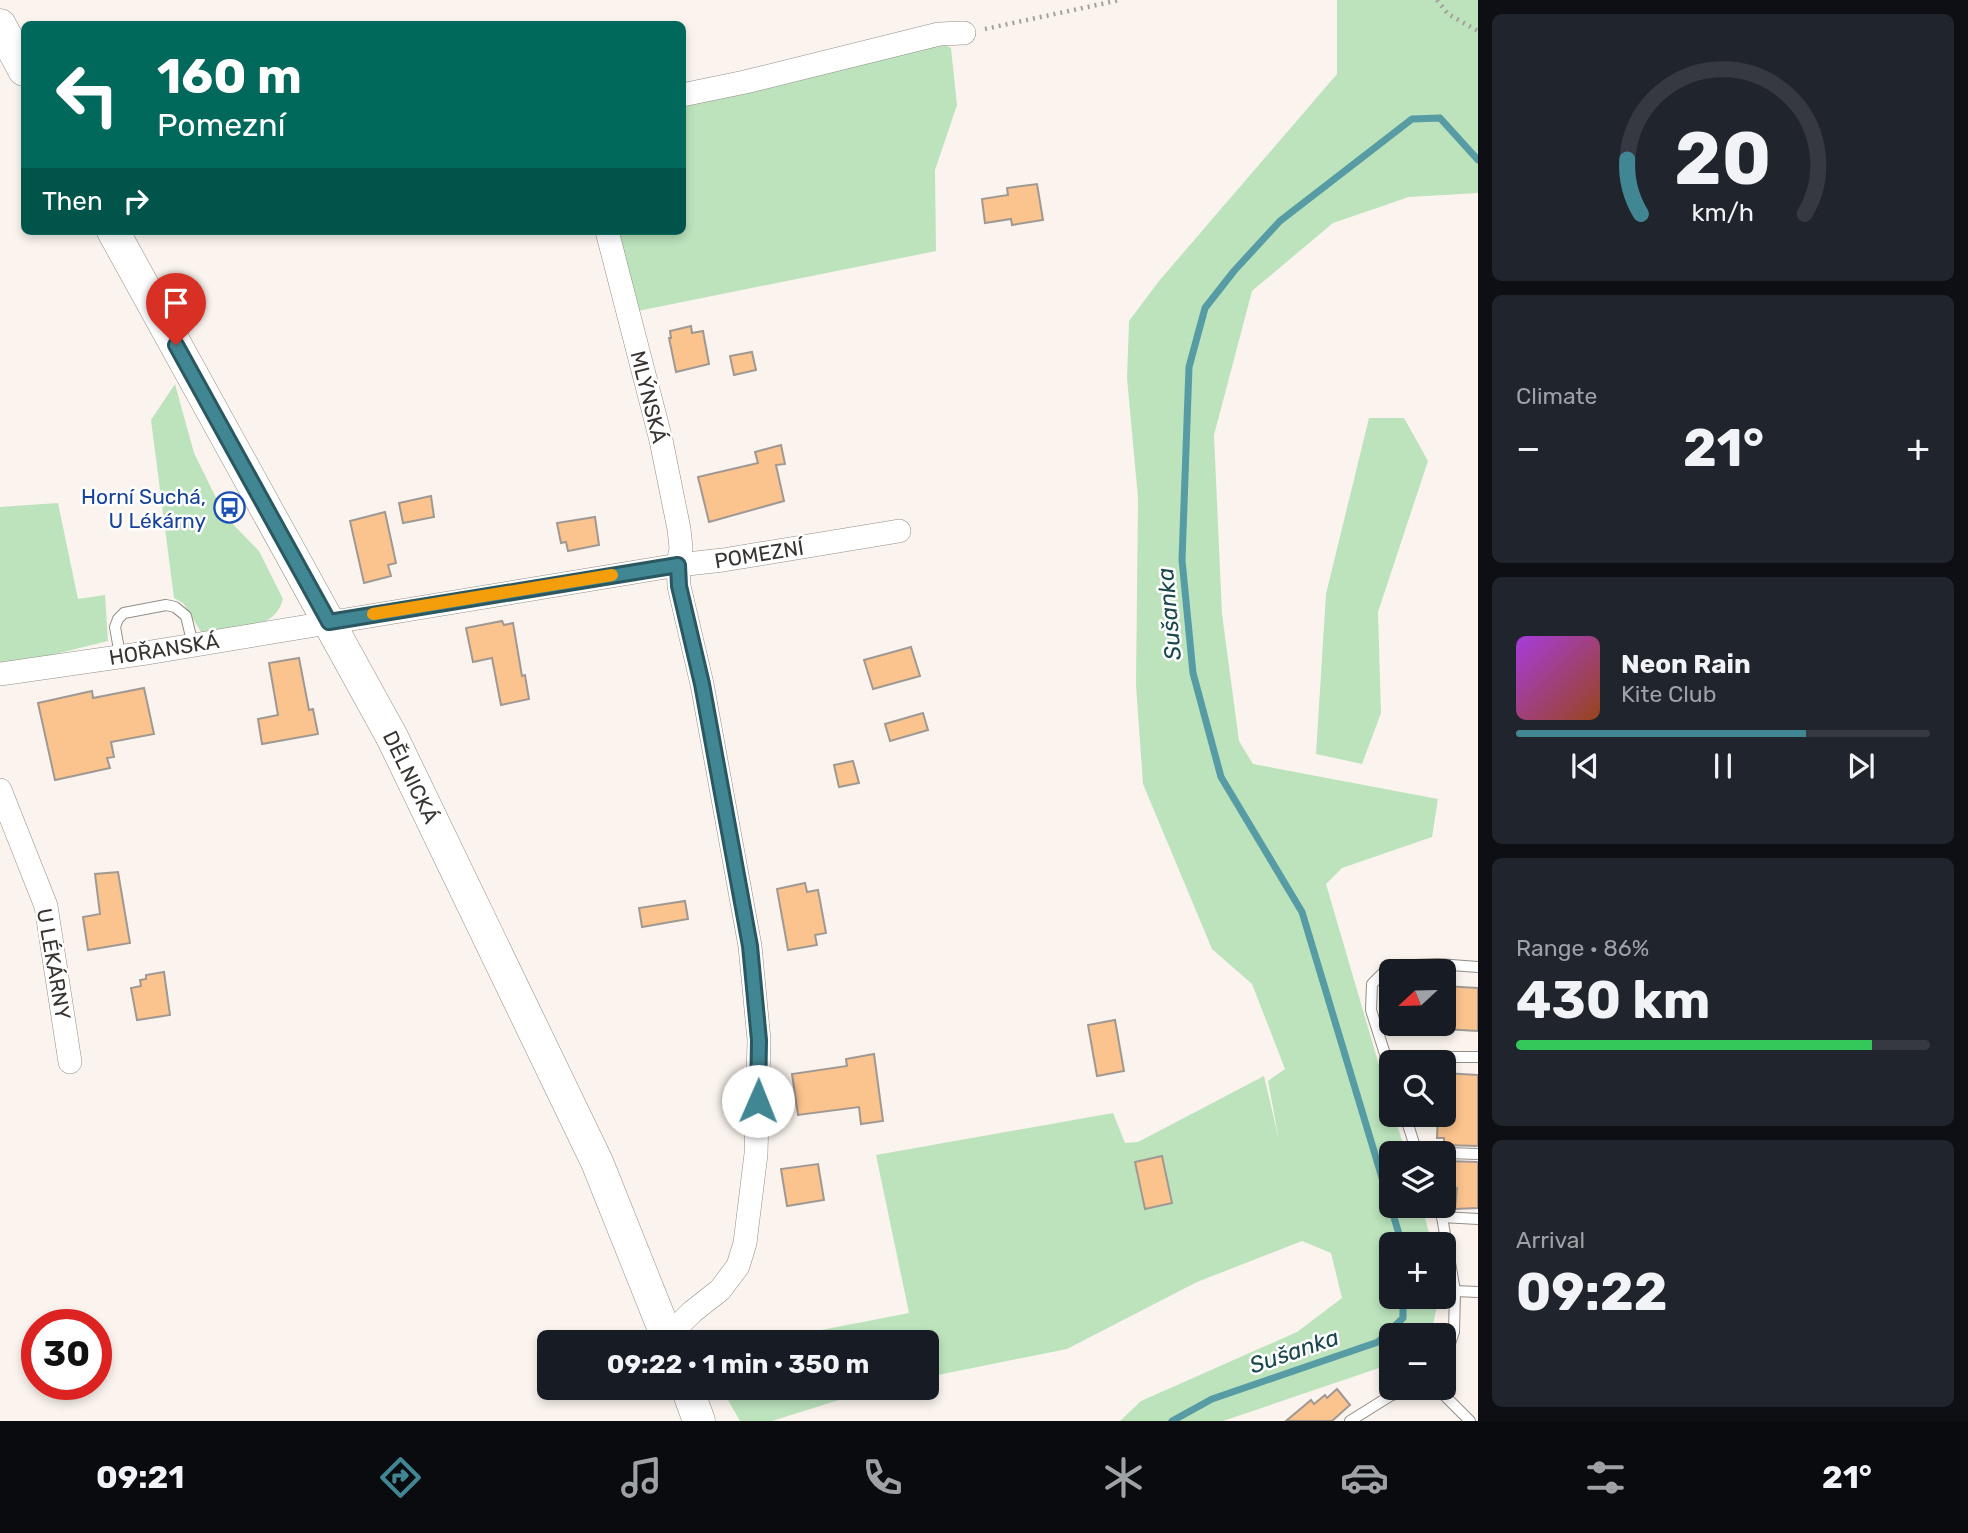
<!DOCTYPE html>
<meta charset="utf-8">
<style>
body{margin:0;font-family:Rubik,sans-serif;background:#20242c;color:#f1f3f6;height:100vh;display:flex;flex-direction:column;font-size:26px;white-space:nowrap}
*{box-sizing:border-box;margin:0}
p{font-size:23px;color:#9ea1a6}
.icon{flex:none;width:38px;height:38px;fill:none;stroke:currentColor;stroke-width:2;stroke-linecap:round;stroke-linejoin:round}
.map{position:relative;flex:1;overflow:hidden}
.panel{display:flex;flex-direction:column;gap:14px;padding:14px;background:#0d0f14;width:490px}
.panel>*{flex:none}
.banner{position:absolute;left:21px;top:21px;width:665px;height:214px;border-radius:10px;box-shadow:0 4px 10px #0003;background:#00695c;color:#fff;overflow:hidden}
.needle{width:46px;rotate:248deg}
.buttons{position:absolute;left:1379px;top:959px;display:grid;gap:14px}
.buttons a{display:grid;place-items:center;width:77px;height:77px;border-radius:10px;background:#171b24;box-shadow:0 4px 10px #0003;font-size:35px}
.speed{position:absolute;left:21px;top:1309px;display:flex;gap:14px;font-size:35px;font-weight:700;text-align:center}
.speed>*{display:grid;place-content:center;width:91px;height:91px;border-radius:50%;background:#171b24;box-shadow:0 4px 10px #0003;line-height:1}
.speed .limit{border:10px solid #d22;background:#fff;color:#111}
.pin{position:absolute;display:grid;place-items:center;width:60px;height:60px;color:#fff;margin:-72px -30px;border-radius:50% 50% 50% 0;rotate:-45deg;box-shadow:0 0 7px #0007}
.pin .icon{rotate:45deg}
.me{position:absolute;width:77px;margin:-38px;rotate:1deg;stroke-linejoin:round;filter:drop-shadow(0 0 5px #0008)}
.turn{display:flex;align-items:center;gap:24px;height:147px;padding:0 21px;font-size:32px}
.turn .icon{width:91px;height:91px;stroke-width:2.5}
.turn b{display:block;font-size:49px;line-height:60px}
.then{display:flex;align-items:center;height:66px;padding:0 21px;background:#0003;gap:14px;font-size:26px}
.big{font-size:52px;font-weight:700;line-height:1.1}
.panel .widget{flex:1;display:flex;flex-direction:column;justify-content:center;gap:10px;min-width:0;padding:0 24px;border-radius:10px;background:#20242c}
.panel .dial{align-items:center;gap:0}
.dial svg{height:182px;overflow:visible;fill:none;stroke:#363941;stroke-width:7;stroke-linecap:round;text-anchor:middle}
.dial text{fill:#f1f3f6;stroke:none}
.song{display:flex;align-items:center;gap:21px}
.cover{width:84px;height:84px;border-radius:10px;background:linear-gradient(135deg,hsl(280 70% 55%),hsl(20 70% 35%))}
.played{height:7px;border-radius:4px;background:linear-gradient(90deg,#418693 70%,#363941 70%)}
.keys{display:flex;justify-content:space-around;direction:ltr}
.heat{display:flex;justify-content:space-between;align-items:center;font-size:38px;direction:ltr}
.charge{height:10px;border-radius:5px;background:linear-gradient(90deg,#34c759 86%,#363941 0)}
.trip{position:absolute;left:537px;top:1330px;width:402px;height:70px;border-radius:10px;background:#171b24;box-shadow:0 4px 10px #0003;font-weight:700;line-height:70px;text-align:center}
.menu{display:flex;height:112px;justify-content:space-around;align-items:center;background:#090b0e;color:#9ea1a6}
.menu .icon{width:49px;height:49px}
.menu .current{color:#418693}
.menu b{font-size:32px;color:#f1f3f6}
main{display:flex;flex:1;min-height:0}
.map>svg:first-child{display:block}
.green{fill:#bce3bc}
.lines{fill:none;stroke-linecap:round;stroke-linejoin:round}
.stream{stroke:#579ca4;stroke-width:7}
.building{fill:#fbc38d;stroke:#a09993;stroke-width:2}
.service-casing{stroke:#938d87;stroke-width:12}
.minor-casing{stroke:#938d87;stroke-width:24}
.secondary-casing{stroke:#938d87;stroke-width:33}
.path{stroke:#a5a09b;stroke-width:4.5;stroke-dasharray:2 5;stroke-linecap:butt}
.service{stroke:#fff;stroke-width:10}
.minor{stroke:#fff;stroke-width:23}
.secondary{stroke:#fff;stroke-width:32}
.route-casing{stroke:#2a5760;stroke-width:18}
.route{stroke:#418693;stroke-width:12}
.slow{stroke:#f59e0b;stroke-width:12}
.labels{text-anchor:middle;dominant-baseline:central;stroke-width:5;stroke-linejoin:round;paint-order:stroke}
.street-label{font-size:21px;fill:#373432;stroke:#fff}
.transit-label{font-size:21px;fill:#164399;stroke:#fff;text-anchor:end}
.water-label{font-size:23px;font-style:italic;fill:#19474c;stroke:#fff}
</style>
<main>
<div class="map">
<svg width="1478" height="1421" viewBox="0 0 1478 1421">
<rect width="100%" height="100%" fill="#fbf4ee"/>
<g class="green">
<path d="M 1337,0 L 1478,0 L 1478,193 L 1409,197 L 1333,223 L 1252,291 L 1214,435 L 1222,614 L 1239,741 L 1253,764 L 1438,799 L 1432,837 L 1342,868 L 1326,884 L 1391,1106 L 1391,1115 L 1394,1115 L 1406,1153 L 1391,1153 L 1391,1206 L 1422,1206 L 1432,1244 L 1391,1244 L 1391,1297 L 1437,1297 L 1437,1305 L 1431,1335 L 1391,1335 L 1391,1364 L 1223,1421 L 1120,1421 L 1141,1401 L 1297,1332 L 1342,1298 L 1331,1253 L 1302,1241 L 1197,1282 L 1067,1349 L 928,1377 L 928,1342 L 760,1342 L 909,1313 L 876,1155 L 1113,1113 L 1125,1143 L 1138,1142 L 1264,1076 L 1279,1140 L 1268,1081 L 1285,1069 L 1252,984 L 1212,949 L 1143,784 L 1136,685 L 1138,498 L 1127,378 L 1129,321 L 1159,281 L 1337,74 Z"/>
<path d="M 930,37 L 951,48 L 957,105 L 935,170 L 936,251 L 628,313 L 607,231 L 682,231 L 683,95 Z"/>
<path d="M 175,384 L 194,453 L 225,516 L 259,551 L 283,599 C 274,633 230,629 201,632 L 183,603 L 174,598 L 151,420 Z"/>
<path d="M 1369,418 L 1404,418 L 1428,461 L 1378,612 L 1381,713 L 1362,764 L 1316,754 L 1326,594 Z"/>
<path d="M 58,503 L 78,599 L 105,595 L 108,641 L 27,661 L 0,664 L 0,507 Z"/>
<path d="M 721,1388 L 877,1388 L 772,1421 L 740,1421 Z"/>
</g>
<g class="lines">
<g class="stream">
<path d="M 1402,1244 L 1302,912 L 1221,777 L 1193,673 L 1182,560 L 1189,367 L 1205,308 L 1234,271 L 1280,221 L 1412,119 L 1440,118 L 1478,160"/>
<path d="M 1172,1421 L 1212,1399 L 1378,1342 L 1403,1318 L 1403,1297"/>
</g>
</g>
<g class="building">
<path d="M 1037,184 L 1043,220 L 1012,225 L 1011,219 L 985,223 L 982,199 L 1008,195 L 1007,188 Z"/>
<path d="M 691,326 L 692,333 L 703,331 L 709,364 L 676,372 L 669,338 L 671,338 L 670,331 Z"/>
<path d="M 752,352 L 756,370 L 734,375 L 730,356 Z"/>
<path d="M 781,445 L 785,464 L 776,465 L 784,501 L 709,522 L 698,477 L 758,463 L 755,452 Z"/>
<path d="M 431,496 L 434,517 L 403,523 L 399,503 Z"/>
<path d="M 385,512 L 396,563 L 388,565 L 391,576 L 364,583 L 350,521 Z"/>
<path d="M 595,517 L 599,545 L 568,551 L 566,542 L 561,543 L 557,523 Z"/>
<path d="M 502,621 L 504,625 L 513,623 L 522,676 L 525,675 L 529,699 L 501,705 L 492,658 L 473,662 L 466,628 Z"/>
<path d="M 911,647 L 920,676 L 873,689 L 864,660 Z"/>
<path d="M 299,658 L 309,710 L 313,709 L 318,734 L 262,744 L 258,719 L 278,715 L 269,663 Z"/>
<path d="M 144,688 L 154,734 L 111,742 L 114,757 L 107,758 L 110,768 L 55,780 L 38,703 L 92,691 L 93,698 Z"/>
<path d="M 923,713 L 928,730 L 890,741 L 885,724 Z"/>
<path d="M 853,761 L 859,783 L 839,787 L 834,765 Z"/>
<path d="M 118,872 L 130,943 L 88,950 L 83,917 L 100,914 L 95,874 Z"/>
<path d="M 805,883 L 807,892 L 818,890 L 826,933 L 815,935 L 817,945 L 788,950 L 777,889 Z"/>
<path d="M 685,901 L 688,919 L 642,927 L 639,908 Z"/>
<path d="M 164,972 L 170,1015 L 137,1020 L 131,988 L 141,986 L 140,980 L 146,979 L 146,975 Z"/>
<path d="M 1444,986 L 1478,988 L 1478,1031 L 1444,1029 Z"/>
<path d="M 1115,1020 L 1124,1071 L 1097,1076 L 1088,1025 Z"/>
<path d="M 874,1054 L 883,1121 L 861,1124 L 859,1107 L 798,1115 L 792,1074 L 847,1066 L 846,1059 Z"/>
<path d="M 1444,1073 L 1478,1075 L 1478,1146 L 1444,1145 L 1444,1138 L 1437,1138 L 1438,1115 L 1444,1115 Z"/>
<path d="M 1162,1156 L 1172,1203 L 1145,1209 L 1135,1162 Z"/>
<path d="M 1444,1161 L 1478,1162 L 1478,1208 L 1455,1209 L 1457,1188 L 1444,1187 Z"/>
<path d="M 818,1164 L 824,1200 L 787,1206 L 781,1169 Z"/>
<path d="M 1337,1389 L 1350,1405 L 1332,1421 L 1286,1421 L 1311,1400 L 1314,1404 L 1325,1395 L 1327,1398 Z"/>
</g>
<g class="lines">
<defs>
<g id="service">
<path d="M 120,655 L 115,627 L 118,619 L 124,613 L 166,605 L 175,607 L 186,616 L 193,645"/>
<path d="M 1386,1057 L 1478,1057"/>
<path d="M 1391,1073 L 1371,1010 L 1372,984 L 1390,966 L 1438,964 L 1478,967"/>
<path d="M 1405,1115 L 1417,1153"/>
<path d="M 1417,1152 L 1478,1154"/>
<path d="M 1438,1206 L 1442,1217 L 1455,1291 L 1454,1332 L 1444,1360"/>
<path d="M 1442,1217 L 1478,1219"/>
<path d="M 1455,1291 L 1478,1292"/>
<path d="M 1437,1388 L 1470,1421"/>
<path d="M 1350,1421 L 1390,1396 L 1409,1388"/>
</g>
<g id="minor">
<path d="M 682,95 L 745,82 L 939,34 L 964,33"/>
<path d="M 607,231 L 661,440 L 679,529 L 681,548 L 678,565 L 679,586 L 702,684 L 750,946 L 759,1040 L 756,1154 L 745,1243 L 738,1266 L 720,1290 L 692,1312 L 667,1337"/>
<path d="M 0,674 L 146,653 L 678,565 L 723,560 L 899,531"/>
<path d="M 0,790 L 46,906 L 70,1062"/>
</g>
<g id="secondary">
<path d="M 0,25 L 24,70"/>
<path d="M 113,231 L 392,737 L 597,1162 L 669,1342"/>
<path d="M 687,1388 L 699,1421"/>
</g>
</defs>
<use href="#service" class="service-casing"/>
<use href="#minor" class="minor-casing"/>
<use href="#secondary" class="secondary-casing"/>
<g class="path">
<path d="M 1437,0 L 1448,14 L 1478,31"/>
<path d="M 985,29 L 1120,0"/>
</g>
<use href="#service" class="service"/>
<use href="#minor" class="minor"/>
<use href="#secondary" class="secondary"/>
</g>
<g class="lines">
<defs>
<path id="route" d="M 176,345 L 329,622 L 678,565 L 679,586 L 702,684 L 750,946 L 759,1040 L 758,1101"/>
</defs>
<use href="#route" class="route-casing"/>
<use href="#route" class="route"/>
<path class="slow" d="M 373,614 L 612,575"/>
</g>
<defs>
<symbol id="bus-ring" viewBox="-11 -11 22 22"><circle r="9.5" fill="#fff" stroke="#1a4fb4" stroke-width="1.5"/><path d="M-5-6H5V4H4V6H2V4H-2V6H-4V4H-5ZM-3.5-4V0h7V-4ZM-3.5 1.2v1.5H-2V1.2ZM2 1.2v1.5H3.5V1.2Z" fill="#1a4fb4"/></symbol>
</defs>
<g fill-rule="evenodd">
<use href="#bus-ring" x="212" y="490" width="35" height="35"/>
</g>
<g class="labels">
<g class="street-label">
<text transform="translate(649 397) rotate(76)">MLÝNSKÁ</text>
<text transform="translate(759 554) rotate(-9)">POMEZNÍ</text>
<text transform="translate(164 649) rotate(-9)">HOŘANSKÁ</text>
<text transform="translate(411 777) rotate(64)">DĚLNICKÁ</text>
<text transform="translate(54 964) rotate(80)">U LÉKÁRNY</text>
</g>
<g class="transit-label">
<text x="206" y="496">Horní Suchá,<tspan x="206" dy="24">U Lékárny</tspan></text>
</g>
<g class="water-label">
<text transform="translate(1169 614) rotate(-95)">Sušanka</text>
<text transform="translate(1294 1351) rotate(-19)">Sušanka</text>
</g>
</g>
</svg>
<div class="buttons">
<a><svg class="needle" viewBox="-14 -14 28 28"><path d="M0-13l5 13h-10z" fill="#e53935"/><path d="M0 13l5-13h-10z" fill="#9ea1a6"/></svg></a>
<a><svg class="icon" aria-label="search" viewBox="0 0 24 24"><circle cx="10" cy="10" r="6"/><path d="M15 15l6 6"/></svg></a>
<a><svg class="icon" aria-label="layers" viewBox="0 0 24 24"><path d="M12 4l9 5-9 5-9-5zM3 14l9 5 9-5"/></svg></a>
<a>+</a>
<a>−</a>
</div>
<div class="speed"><div class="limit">30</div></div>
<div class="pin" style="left:176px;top:345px;background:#d93025"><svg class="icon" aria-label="arrive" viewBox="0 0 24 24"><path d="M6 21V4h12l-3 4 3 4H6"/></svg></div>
<svg class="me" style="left:758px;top:1101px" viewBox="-20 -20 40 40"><circle r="19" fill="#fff"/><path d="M0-13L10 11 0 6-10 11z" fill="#418693"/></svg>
<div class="trip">09:22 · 1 min · 350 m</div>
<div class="banner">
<div class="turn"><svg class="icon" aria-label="left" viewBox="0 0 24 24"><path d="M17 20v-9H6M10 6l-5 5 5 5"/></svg><div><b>160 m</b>Pomezní</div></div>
<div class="then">Then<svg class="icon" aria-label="right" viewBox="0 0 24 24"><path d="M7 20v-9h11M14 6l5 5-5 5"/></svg></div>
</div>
</div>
<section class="panel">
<div class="widget dial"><svg viewBox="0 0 100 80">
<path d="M14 69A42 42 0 1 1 86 69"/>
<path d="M14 69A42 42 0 0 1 8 45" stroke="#418693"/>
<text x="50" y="56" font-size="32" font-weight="700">20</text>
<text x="50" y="72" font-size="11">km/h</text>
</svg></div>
<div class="widget"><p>Climate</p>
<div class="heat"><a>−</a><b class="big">21°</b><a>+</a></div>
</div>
<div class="widget">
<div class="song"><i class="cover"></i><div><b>Neon Rain</b><p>Kite Club</p></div></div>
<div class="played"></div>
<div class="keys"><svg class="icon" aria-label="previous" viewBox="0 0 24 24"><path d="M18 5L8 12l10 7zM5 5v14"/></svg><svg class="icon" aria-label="pause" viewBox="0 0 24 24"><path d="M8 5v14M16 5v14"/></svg><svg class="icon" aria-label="next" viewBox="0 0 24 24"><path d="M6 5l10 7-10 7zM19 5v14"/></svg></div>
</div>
<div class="widget"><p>Range · 86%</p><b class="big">430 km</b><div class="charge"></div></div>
<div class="widget"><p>Arrival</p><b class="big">09:22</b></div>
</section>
</main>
<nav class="menu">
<b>09:21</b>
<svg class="icon current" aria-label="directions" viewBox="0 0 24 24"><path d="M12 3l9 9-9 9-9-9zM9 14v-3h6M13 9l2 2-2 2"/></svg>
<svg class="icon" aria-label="music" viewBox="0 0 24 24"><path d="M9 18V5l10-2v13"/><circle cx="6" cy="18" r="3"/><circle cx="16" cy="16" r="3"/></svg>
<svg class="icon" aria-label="phone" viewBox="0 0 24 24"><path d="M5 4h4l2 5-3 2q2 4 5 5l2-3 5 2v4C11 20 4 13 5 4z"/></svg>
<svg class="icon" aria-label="climate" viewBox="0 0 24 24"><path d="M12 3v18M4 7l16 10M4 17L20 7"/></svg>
<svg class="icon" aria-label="car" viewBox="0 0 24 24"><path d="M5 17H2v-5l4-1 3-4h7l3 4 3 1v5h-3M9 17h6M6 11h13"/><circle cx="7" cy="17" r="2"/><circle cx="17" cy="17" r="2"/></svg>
<svg class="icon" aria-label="filters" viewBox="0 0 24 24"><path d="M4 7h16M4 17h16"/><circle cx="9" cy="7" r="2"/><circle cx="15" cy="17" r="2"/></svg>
<b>21°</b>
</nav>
